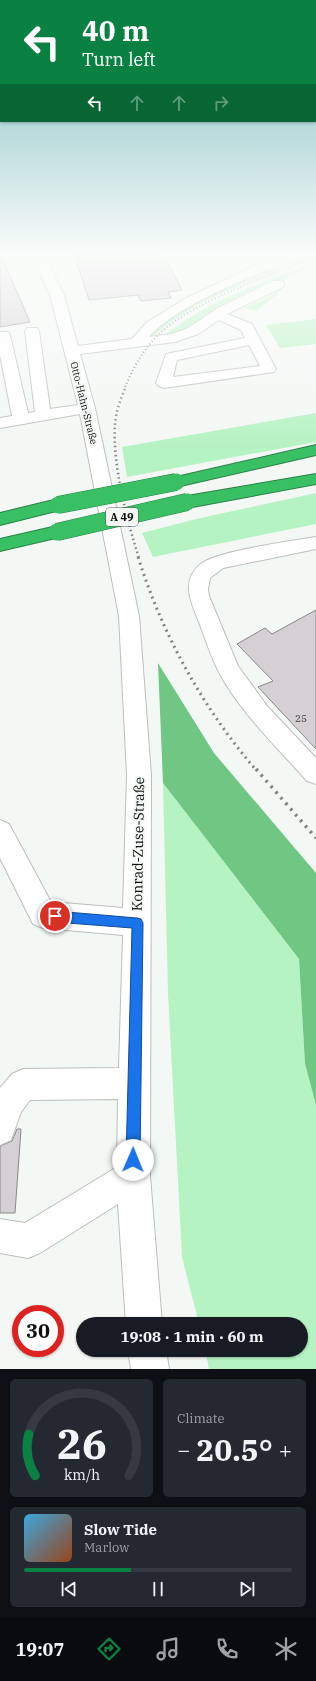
<!DOCTYPE html>
<meta charset="utf-8">
<style>
body{margin:0;font-family:"IBM Plex Serif",serif;background:#242831;color:#f1f3f6;height:100vh;display:flex;flex-direction:column;font-size:15px;white-space:nowrap}
*{box-sizing:border-box;margin:0}
p{font-size:13px;color:#9ea1a6}
.icon{flex:none;width:22px;height:22px;fill:none;stroke:currentColor;stroke-width:2;stroke-linecap:round;stroke-linejoin:round}
.map{position:relative;height:1369px;overflow:hidden}
.drawer{display:flex;flex-direction:column;gap:10px;padding:10px;background:#0d0f14;flex:1}
.drawer>*{flex:none}
.top-card{position:absolute;left:0px;top:0px;width:316px;height:122px;box-shadow:0 1px 3px #0004;background:#0b8043;color:#fff;overflow:hidden}
.speed{position:absolute;left:12px;top:1305px;display:flex;gap:8px;font-size:20px;font-weight:700;text-align:center}
.speed>*{display:grid;place-content:center;width:52px;height:52px;border-radius:50%;background:#171b24;box-shadow:0 1px 3px #0004;line-height:1}
.speed .limit{border:6px solid #d22;background:#fff;color:#111}
.pin{position:absolute;display:grid;place-items:center;width:34px;height:34px;color:#fff;margin:-17px;border:2px solid #fff;border-radius:50%;box-shadow:0 1px 4px #0007}
.me{position:absolute;width:44px;margin:-22px;rotate:1deg;stroke-linejoin:round;filter:drop-shadow(0 0 3px #0008)}
.turn{display:flex;align-items:center;gap:14px;height:84px;padding:0 16px;font-size:18px}
.turn .icon{width:52px;height:52px;stroke-width:2.5}
.turn b{display:block;font-size:28px;line-height:34px}
.lanes{display:flex;align-items:center;height:38px;padding:0 16px;background:#0003;justify-content:center;gap:20px;direction:ltr}
.lanes .off{opacity:.35}
.big{font-size:30px;font-weight:700;line-height:1.1}
.drawer .card{flex:1;display:flex;flex-direction:column;justify-content:center;gap:6px;min-width:0;padding:0 14px;border-radius:6px;background:#242831}
.drawer .dial{align-items:center;gap:0}
.dial svg{height:104px;overflow:visible;fill:none;stroke:#363941;stroke-width:7;stroke-linecap:round;text-anchor:middle}
.dial text{fill:#f1f3f6;stroke:none}
.song{display:flex;align-items:center;gap:12px}
.cover{width:48px;height:48px;border-radius:6px;background:linear-gradient(135deg,hsl(200 70% 55%),hsl(20 70% 35%))}
.played{height:4px;border-radius:2px;background:linear-gradient(90deg,#0b8043 40%,#363941 40%)}
.keys{display:flex;justify-content:space-around;direction:ltr}
.heat{display:flex;justify-content:space-between;align-items:center;font-size:22px;direction:ltr}
.drawer .tiles{flex:1;display:grid;gap:10px;grid-template-columns:1fr 1fr}
.card:last-child{grid-column:span 2}
.trip{position:absolute;left:76px;top:1317px;width:232px;height:40px;border-radius:20px;background:#171b24;box-shadow:0 1px 3px #0004;font-weight:700;line-height:40px;text-align:center}
.menu{display:flex;height:64px;justify-content:space-around;align-items:center;background:#090b0e;color:#9ea1a6}
.menu .icon{width:28px;height:28px}
.menu .active{color:#0b8043}
.menu b{font-size:18px;color:#f1f3f6}
.map>svg:first-child{display:block}
.green{fill:#b6f3c2}
.forest{fill:#70c784}
.building{fill:#d4d0d4;stroke:#8a878b}
.lines{fill:none;stroke-linecap:round;stroke-linejoin:round}
.minor-casing{stroke:#bcbfbc;stroke-width:2}
.highway-casing{stroke:#2b8347;stroke-width:2}
.minor{fill:#fff;fill-rule:evenodd}
.highway{fill:#39c065;fill-rule:evenodd}
.rail-far3{stroke:#828583;stroke-width:2;stroke-dasharray:1 2.5;stroke-linecap:butt}
.rail-far2{stroke:#828583;stroke-width:2.5;stroke-dasharray:1.5 3;stroke-linecap:butt}
.rail-far1{stroke:#828583;stroke-width:3;stroke-dasharray:2 4;stroke-linecap:butt}
.rail{stroke:#828583;stroke-width:3.5;stroke-dasharray:2.5 5;stroke-linecap:butt}
.highway-bridge-casing{stroke:#2b8347;stroke-width:18;stroke-linecap:butt}
.highway-bridge{stroke:#39c065;stroke-width:17}
.route{fill:#1a73e8;stroke:#114b97}
.labels{text-anchor:middle;dominant-baseline:central;stroke-width:4;stroke-linejoin:round;paint-order:stroke}
.far-street-label{font-size:10px;fill:#101210;stroke:#f4f8f5}
.number-label{font-size:10px;fill:#414241}
.shield{fill:#f4f8f5;stroke:#545755;stroke-width:1}
.shield-label{font-size:11px;font-weight:bold;fill:#101210}
.near-street-label{font-size:14px;fill:#101210;stroke:#f4f8f5}
</style>
<div class="map">
<svg width="316" height="1369" viewBox="0 0 316 1369">
<rect width="100%" height="100%" fill="#f4f8f5"/>
<g class="green">
<path d="M 308,255 L 316,255 L 316,256 C 261,280 200,294 155,335 L 150,334 C 193,294 254,277 308,255 Z"/>
<path d="M 316,262 L 316,266 L 273,284 L 182,333 L 166,334 C 211,299 263,282 316,262 Z"/>
<path d="M 283,284 L 281,291 L 257,311 L 244,308 L 274,294 L 272,291 Z"/>
<path d="M 316,319 L 316,344 L 280,348 L 266,325 Z"/>
<path d="M 316,413 L 316,442 L 127,477 L 122,447 Z"/>
<path d="M 316,493 L 316,524 L 153,557 L 142,533 L 196,519 Z"/>
<path d="M 163,783 L 299,959 L 305,1064 L 316,1105 L 316,1369 L 209,1369 L 205,1350 L 301,1350 L 301,1324 L 199,1324 L 182,1257 L 168,994 Z"/>
</g>
<path class="forest" d="M 158,663 L 214,753 L 316,873 L 316,1105 L 305,1064 L 299,959 L 163,783 Z"/>
<g class="building">
<path d="M 0,255 L 1,255 L 30,322 L 0,327 Z"/>
<path d="M 74,255 L 164,255 L 182,290 L 168,292 L 171,298 L 141,301 L 138,295 L 89,300 Z"/>
<path d="M 316,610 L 316,749 L 258,687 L 273,681 L 237,644 L 265,628 L 272,634 Z"/>
<path d="M 17,1129 L 21,1129 L 15,1213 L 0,1213 L 0,1146 L 12,1141 Z"/>
</g>
<g class="lines">
<defs>
<g id="minor">
<path d="M 32,255 L 44,255 L 64,295 L 78,346 L 132,339 L 146,323 L 186,298 L 255,266 L 285,255 L 301,255 L 299,258 C 259,273 176,305 149,337 L 172,334 L 188,328 L 218,308 L 273,281 L 283,281 L 284,284 L 283,287 L 227,314 L 252,324 L 276,369 L 274,372 L 164,388 L 159,386 L 156,383 L 166,354 L 245,338 L 241,330 L 219,320 L 198,334 L 175,342 L 80,354 L 95,408 L 139,616 L 151,775 L 150,1176 L 162,1324 L 126,1324 L 118,1204 L 40,1253 L 28,1258 L 0,1253 L 0,1219 L 25,1223 L 117,1167 L 118,1099 L 30,1100 L 21,1112 L 11,1140 L 0,1145 L 0,1088 L 12,1074 L 23,1069 L 119,1068 L 123,935 L 43,928 L 33,924 L 0,858 L 0,820 L 9,824 L 51,902 L 123,908 L 127,775 L 119,616 L 80,414 L 0,428 L 0,418 L 12,416 L 0,355 L 0,332 L 8,332 L 10,335 L 28,413 L 35,412 L 25,331 L 27,328 L 37,328 L 39,331 L 50,409 L 78,405 L 50,295 ZM 249,345 L 260,366 L 173,377 L 177,360 Z"/>
<path d="M 316,537 L 316,549 L 223,568 L 210,578 L 208,589 L 209,596 L 238,666 L 267,706 L 316,758 L 316,784 L 307,781 C 278,748 245,717 222,678 C 212,660 206,641 199,622 C 191,602 180,580 201,564 C 217,551 292,541 316,537 Z"/>
<path d="M 128,1350 L 166,1350 L 169,1369 L 131,1369 Z"/>
</g>
<g id="highway">
<path d="M 316,445 L 316,455 L 176,487 L 170,486 L 167,482 L 170,478 L 176,477 Z"/>
<path d="M 316,474 L 316,484 L 187,508 L 181,506 L 178,502 L 181,498 L 187,496 Z"/>
<path d="M 58,499 L 64,501 L 67,505 L 64,509 L 0,525 L 0,513 Z"/>
<path d="M 57,526 L 64,528 L 66,532 L 64,536 L 0,551 L 0,539 Z"/>
</g>
</defs>
<use href="#minor" class="minor-casing"/>
<use href="#highway" class="highway-casing"/>
<use href="#minor" class="minor"/>
<use href="#highway" class="highway"/>
<path class="rail-far3" d="M 124,390 C 132,369 144,348 160,333 C 197,299 269,277 316,257"/>
<path class="rail-far2" d="M 125,389 C 120,400 116,412 115,424 C 112,463 127,521 139,558"/>
<path class="rail-far1" d="M 138,557 C 163,636 203,708 256,770"/>
<path class="rail" d="M 256,769 L 316,838"/>
<defs>
<g id="highway-bridge">
<path d="M 58,505 L 176,482"/>
<path d="M 57,532 L 187,502"/>
</g>
</defs>
<use href="#highway-bridge" class="highway-bridge-casing"/>
<use href="#highway-bridge" class="highway-bridge"/>
</g>
<linearGradient id="sky" x2="0" y2="1"><stop stop-color="#75b9be"/><stop offset="0.57" stop-color="#fafcfa"/><stop offset="1" stop-color="#fafcfa" stop-opacity="0"/></linearGradient>
<rect width="316" height="446" fill="url(#sky)"/>
<path class="route" d="M 55,911 L 137,918 L 141,919 L 143,923 L 140,1160 L 138,1165 L 133,1167 L 128,1165 L 126,1160 L 132,928 L 55,922 L 51,920 L 49,916 L 51,912 Z"/>
<g class="labels">
<g class="far-street-label">
<text transform="translate(84 403) rotate(76)">Otto-Hahn-Straße</text>
</g>
<g class="number-label">
<text x="301" y="718">25</text>
</g>
<rect class="shield" x="106" y="508" width="32" height="18" rx="3"/>
<g class="shield-label">
<text x="122" y="517">A 49</text>
</g>
<g class="near-street-label">
<text transform="translate(138 844) rotate(-89)">Konrad-Zuse-Straße</text>
</g>
</g>
</svg>
<div class="speed"><div class="limit">30</div></div>
<div class="pin" style="left:55px;top:916px;background:#d93025"><svg class="icon" aria-label="arrive" viewBox="0 0 24 24"><path d="M6 21V4h12l-3 4 3 4H6"/></svg></div>
<svg class="me" style="left:133px;top:1160px" viewBox="-20 -20 40 40"><circle r="19" fill="#fff"/><path d="M0-13L10 11 0 6-10 11z" fill="#1a73e8"/></svg>
<div class="trip">19:08 · 1 min · 60 m</div>
<div class="top-card">
<div class="turn"><svg class="icon" aria-label="left" viewBox="0 0 24 24"><path d="M17 20v-9H6M10 6l-5 5 5 5"/></svg><div><b>40 m</b>Turn left</div></div>
<div class="lanes"><svg class="icon" aria-label="left" viewBox="0 0 24 24"><path d="M17 20v-9H6M10 6l-5 5 5 5"/></svg><svg class="icon off" aria-label="ahead" viewBox="0 0 24 24"><path d="M12 20V5M6 11l6-6 6 6"/></svg><svg class="icon off" aria-label="ahead" viewBox="0 0 24 24"><path d="M12 20V5M6 11l6-6 6 6"/></svg><svg class="icon off" aria-label="right" viewBox="0 0 24 24"><path d="M7 20v-9h11M14 6l5 5-5 5"/></svg></div>
</div>
</div>
<section class="drawer">
<div class="tiles">
<div class="card dial"><svg viewBox="0 0 100 80">
<path d="M14 69A42 42 0 1 1 86 69"/>
<path d="M14 69A42 42 0 0 1 9 37" stroke="#0b8043"/>
<text x="50" y="56" font-size="32" font-weight="700">26</text>
<text x="50" y="72" font-size="11">km/h</text>
</svg></div>
<div class="card"><p>Climate</p>
<div class="heat"><a>−</a><b class="big">20.5°</b><a>+</a></div>
</div>
<div class="card">
<div class="song"><i class="cover"></i><div><b>Slow Tide</b><p>Marlow</p></div></div>
<div class="played"></div>
<div class="keys"><svg class="icon" aria-label="previous" viewBox="0 0 24 24"><path d="M18 5L8 12l10 7zM5 5v14"/></svg><svg class="icon" aria-label="pause" viewBox="0 0 24 24"><path d="M8 5v14M16 5v14"/></svg><svg class="icon" aria-label="next" viewBox="0 0 24 24"><path d="M6 5l10 7-10 7zM19 5v14"/></svg></div>
</div>
</div>
</section>
<nav class="menu">
<b>19:07</b>
<svg class="icon active" aria-label="directions" viewBox="0 0 24 24"><path d="M12 3l9 9-9 9-9-9zM9 14v-3h6M13 9l2 2-2 2"/></svg>
<svg class="icon" aria-label="music" viewBox="0 0 24 24"><path d="M9 18V5l10-2v13"/><circle cx="6" cy="18" r="3"/><circle cx="16" cy="16" r="3"/></svg>
<svg class="icon" aria-label="phone" viewBox="0 0 24 24"><path d="M5 4h4l2 5-3 2q2 4 5 5l2-3 5 2v4C11 20 4 13 5 4z"/></svg>
<svg class="icon" aria-label="climate" viewBox="0 0 24 24"><path d="M12 3v18M4 7l16 10M4 17L20 7"/></svg>
</nav>
